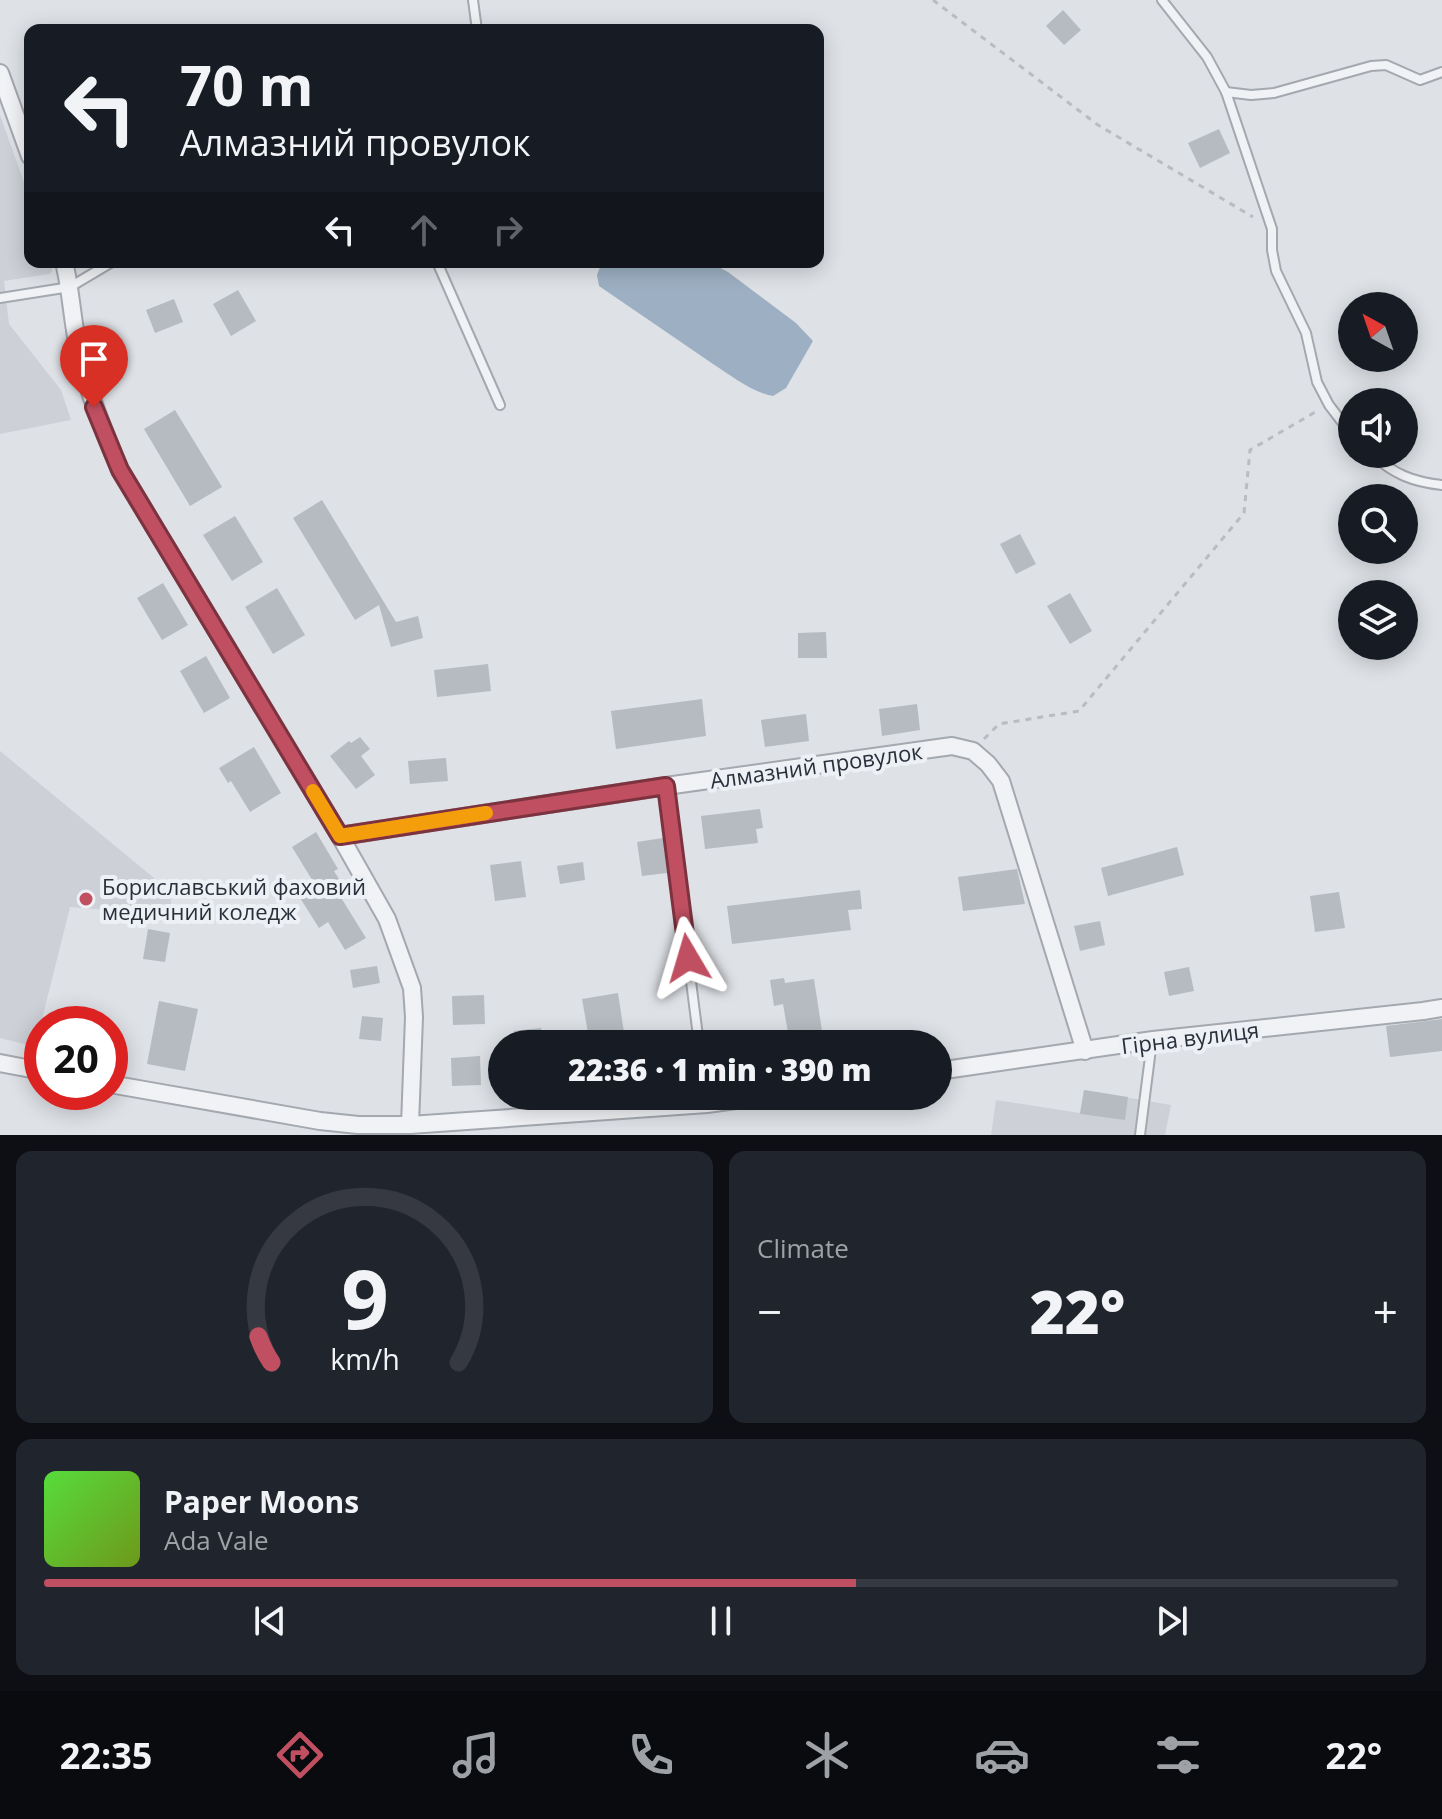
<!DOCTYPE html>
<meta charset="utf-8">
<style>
body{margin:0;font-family:"Open Sans",sans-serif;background:#20242c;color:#f1f3f6;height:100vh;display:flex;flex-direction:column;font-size:30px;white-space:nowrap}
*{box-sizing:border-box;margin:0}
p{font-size:26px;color:#9ea1a6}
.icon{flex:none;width:44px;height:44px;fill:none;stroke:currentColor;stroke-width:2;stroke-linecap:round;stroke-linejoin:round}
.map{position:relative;height:1135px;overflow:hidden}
.drawer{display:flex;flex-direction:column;gap:16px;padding:16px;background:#0d0f14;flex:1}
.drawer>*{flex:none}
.hud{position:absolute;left:24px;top:24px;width:800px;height:244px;border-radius:16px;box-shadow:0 4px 20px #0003;background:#171b24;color:#f1f3f6;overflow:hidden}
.needle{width:52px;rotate:320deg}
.fabs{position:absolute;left:1338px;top:292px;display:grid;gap:16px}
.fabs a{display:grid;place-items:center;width:80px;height:80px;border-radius:50%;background:#171b24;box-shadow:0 4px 20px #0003;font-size:40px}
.speed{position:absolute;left:24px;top:1006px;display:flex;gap:16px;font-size:40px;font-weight:700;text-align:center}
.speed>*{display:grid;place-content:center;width:104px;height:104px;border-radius:50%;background:#171b24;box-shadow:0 4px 20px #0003;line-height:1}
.speed .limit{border:12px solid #d22;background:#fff;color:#111}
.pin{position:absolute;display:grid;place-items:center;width:68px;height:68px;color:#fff;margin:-82px -34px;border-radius:50% 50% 50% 0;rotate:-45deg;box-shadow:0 0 8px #0007}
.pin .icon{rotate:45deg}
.me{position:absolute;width:88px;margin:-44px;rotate:353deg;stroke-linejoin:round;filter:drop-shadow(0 0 6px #0008)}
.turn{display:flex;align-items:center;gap:28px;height:168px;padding:0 24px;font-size:36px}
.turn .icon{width:104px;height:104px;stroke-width:2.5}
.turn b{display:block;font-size:56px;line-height:68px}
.lanes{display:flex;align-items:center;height:76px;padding:0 24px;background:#0003;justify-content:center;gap:40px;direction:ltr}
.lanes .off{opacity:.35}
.big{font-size:60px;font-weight:800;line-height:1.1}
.drawer .widget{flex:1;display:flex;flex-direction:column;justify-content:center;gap:12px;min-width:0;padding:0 28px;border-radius:16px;background:#20242c}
.drawer .dial{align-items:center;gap:0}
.dial svg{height:208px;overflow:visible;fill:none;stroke:#363941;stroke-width:7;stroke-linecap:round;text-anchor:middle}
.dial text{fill:#f1f3f6;stroke:none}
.song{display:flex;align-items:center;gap:24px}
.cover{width:96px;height:96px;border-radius:12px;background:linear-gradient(135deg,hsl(110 70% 55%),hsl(80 70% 35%))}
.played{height:8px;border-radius:4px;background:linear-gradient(90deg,#bf4f61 60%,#363941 60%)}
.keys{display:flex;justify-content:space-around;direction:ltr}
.heat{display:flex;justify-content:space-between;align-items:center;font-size:44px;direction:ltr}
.drawer .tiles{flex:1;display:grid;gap:16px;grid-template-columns:1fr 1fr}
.widget:last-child{grid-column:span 2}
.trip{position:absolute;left:488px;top:1030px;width:464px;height:80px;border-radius:40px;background:#171b24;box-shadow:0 4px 20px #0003;font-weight:800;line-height:80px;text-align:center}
.tabs{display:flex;height:128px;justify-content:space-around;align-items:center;background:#090b0e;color:#9ea1a6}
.tabs .icon{width:56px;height:56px}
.tabs .on{color:#bf4f61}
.tabs b{font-size:36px;color:#f1f3f6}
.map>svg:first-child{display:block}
.built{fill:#cdd1d7}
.water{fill:#9db0c3}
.building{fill:#b6bbc2}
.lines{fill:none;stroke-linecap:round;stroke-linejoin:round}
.lane-casing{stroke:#a4a8af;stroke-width:12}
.street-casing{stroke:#a4a8af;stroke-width:20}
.path{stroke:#b9bcc1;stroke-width:3;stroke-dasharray:6 6;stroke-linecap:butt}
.lane{stroke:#f1f2f5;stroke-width:8}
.street{stroke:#f1f2f5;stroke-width:16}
.route-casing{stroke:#7c333f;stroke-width:20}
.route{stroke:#bf4f61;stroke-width:14}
.slow{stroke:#f59e0b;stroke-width:14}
.poi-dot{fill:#bf4f61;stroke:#edf0f4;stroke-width:3}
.labels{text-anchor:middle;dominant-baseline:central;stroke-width:8;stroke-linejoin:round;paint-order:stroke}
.street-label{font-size:22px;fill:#29303b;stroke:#edf0f4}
.poi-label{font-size:22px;fill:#29303b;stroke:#edf0f4;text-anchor:start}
</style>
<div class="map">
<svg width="1442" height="1135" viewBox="0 0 1442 1135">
<rect width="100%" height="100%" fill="#dee1e6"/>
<g class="built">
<path d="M 0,115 L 30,199 L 30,262 L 51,262 L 52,271 L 49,274 L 4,281 L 9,324 L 61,390 L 71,420 L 0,434 Z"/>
<path d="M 0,751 L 171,892 L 171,915 L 70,907 L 35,1047 L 0,1038 Z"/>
<path d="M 1084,1090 L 1171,1105 L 1165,1135 L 991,1135 L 996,1100 L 1080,1113 Z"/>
</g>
<path class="water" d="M 602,262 L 709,262 L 728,272 L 796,323 L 813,341 L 786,388 L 773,396 C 751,392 732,376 713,364 C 675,338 637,312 599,286 L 597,275 Z"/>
<g class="building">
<path d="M 1063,10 L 1081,30 L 1064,45 L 1046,26 Z"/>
<path d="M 1219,129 L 1230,153 L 1200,168 L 1188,143 Z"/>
<path d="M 238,290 L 256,321 L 231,336 L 213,304 Z"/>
<path d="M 174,299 L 183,322 L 155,333 L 146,310 Z"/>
<path d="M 175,410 L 222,487 L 190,506 L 144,429 Z"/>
<path d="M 322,500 L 396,622 L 418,616 L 423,638 L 391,647 L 379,605 L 355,620 L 293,518 Z"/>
<path d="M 235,516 L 263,562 L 232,581 L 203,535 Z"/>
<path d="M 1020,534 L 1036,564 L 1016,574 L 1000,544 Z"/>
<path d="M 163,583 L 188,625 L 162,640 L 137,598 Z"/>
<path d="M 277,588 L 305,635 L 273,654 L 245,607 Z"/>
<path d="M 1070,593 L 1092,631 L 1070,644 L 1047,606 Z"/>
<path d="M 826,632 L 827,658 L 798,658 L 798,633 Z"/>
<path d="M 206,656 L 230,698 L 204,713 L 180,671 Z"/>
<path d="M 488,664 L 491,691 L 437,697 L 434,670 Z"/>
<path d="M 702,699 L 706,736 L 616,749 L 611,711 Z"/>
<path d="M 917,704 L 920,730 L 882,736 L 879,709 Z"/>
<path d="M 806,714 L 809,741 L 765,747 L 761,720 Z"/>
<path d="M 360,737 L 370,749 L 361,756 L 375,775 L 356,789 L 330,756 L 349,741 L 351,743 Z"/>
<path d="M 254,747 L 281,793 L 250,812 L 231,781 L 228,783 L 219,768 Z"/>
<path d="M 446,758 L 448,781 L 410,784 L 408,761 Z"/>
<path d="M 760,809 L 763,828 L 756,829 L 758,843 L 705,849 L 701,816 Z"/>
<path d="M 316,832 L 338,869 L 334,871 L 347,892 L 340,896 L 366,938 L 345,950 L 328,922 L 319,928 L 297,893 L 314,883 L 292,847 Z"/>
<path d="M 663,838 L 667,873 L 642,876 L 637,842 Z"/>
<path d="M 1177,847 L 1184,875 L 1108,896 L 1101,868 Z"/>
<path d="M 521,861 L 526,897 L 495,901 L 490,865 Z"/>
<path d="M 583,862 L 585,880 L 560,884 L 557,866 Z"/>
<path d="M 1017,869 L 1025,904 L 963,911 L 958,877 Z"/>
<path d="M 860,890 L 862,909 L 848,910 L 851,930 L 732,944 L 727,906 Z"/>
<path d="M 1339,892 L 1345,928 L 1315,932 L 1310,896 Z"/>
<path d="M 1100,921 L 1105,945 L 1080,951 L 1074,926 Z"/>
<path d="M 148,929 L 170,933 L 165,962 L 143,959 Z"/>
<path d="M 377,966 L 380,983 L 353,988 L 350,970 Z"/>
<path d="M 1189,967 L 1194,991 L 1169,996 L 1164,972 Z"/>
<path d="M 784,978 L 785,983 L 814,979 L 824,1044 L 790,1044 L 783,1004 L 774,1006 L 770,980 Z"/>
<path d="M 618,993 L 625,1039 L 590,1044 L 582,999 Z"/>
<path d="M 484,995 L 485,1024 L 453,1025 L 452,996 Z"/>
<path d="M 159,1001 L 198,1009 L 185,1071 L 147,1064 Z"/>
<path d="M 362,1016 L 383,1018 L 381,1041 L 359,1039 Z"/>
<path d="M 1442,1019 L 1442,1051 L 1390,1057 L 1386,1026 Z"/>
<path d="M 541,1028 L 543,1044 L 515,1044 L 514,1031 Z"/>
<path d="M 480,1056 L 481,1085 L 452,1086 L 451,1058 Z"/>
<path d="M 1084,1090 L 1128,1097 L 1125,1120 L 1080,1114 Z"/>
</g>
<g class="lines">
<defs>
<g id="lane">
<path d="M 473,0 L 477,30"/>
<path d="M 1162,0 L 1207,57 L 1226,92 L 1272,229 L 1272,250 L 1276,271 L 1306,333 L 1317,382 L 1329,405 L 1352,435"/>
<path d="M 1226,92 L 1251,95 L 1274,93 L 1371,66 L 1386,65 L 1420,80 L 1442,72"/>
<path d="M 437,262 L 500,405"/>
<path d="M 0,298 L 70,287 L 112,262"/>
<path d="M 1372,454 C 1393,474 1413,482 1442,485"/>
<path d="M 666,786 L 699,1044"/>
<path d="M 1140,1135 L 1152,1041"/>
</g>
<g id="street">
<path d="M 0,73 L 30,156"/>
<path d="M 64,262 C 71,290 72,319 78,347 C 87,390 103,430 120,470 L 340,836 L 387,919 L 412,988 L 414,1017 L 410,1125"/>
<path d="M 340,836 L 666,786 L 952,746 L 973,751 L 988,764 L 1001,781 L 1085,1051"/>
<path d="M 0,1063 L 42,1071"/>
<path d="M 938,1071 L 1153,1040 L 1423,1011 L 1442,1008"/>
<path d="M 110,1084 L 320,1121 L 358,1125 L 410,1125 L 707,1104 L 765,1096"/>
</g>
</defs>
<use href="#lane" class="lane-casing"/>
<use href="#street" class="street-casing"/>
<g class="path">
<path d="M 933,0 L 1098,125 L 1253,217"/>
<path d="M 984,739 L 999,724 L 1079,711 L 1244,513 L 1250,450 L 1317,411"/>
</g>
<use href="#lane" class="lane"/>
<use href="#street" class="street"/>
</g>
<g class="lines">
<defs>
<path id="route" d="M 94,407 L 120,470 L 340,836 L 666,786 L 688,958"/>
</defs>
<use href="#route" class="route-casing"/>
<use href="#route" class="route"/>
<path class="slow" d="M 313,791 L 340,836 L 486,813"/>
</g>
<circle class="poi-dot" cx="86" cy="899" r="8"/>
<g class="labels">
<g class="street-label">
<text transform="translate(816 765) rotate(-8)">Алмазний провулок</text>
<text transform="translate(1190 1037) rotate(-7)">Гірна вулиця</text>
</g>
<g class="poi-label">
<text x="102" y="886">Бориславський фаховий<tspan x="102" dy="25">медичний коледж</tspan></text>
</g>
</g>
</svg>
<div class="fabs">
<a><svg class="needle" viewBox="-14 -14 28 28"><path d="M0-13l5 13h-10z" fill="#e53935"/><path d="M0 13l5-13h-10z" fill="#9ea1a6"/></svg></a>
<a><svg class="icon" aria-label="sound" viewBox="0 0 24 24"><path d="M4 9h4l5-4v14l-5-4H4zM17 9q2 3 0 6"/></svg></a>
<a><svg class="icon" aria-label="search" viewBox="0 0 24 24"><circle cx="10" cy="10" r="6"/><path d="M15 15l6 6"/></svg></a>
<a><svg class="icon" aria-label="layers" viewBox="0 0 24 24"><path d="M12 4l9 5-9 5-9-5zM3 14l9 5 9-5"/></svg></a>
</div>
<div class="speed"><div class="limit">20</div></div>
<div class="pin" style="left:94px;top:407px;background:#d93025"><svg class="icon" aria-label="arrive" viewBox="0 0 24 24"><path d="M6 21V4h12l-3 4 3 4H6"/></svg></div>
<svg class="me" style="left:688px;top:958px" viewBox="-20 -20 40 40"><path d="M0-17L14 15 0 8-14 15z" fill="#bf4f61" stroke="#fff" stroke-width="4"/></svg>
<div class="trip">22:36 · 1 min · 390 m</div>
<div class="hud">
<div class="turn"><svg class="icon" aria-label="left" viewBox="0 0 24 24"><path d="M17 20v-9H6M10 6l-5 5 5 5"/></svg><div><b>70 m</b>Алмазний провулок</div></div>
<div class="lanes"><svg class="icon" aria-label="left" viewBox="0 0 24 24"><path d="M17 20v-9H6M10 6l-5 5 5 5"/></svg><svg class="icon off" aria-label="ahead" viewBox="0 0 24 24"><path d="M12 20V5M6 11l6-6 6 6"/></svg><svg class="icon off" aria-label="right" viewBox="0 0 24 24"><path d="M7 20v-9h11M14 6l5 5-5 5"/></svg></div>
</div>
</div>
<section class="drawer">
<div class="tiles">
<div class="widget dial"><svg viewBox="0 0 100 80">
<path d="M14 69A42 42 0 1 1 86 69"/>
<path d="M14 69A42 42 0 0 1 9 59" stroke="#bf4f61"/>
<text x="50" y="56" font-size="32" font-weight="700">9</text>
<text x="50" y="72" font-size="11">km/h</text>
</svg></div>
<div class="widget"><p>Climate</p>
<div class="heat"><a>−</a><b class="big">22°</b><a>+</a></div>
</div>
<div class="widget">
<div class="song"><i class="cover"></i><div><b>Paper Moons</b><p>Ada Vale</p></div></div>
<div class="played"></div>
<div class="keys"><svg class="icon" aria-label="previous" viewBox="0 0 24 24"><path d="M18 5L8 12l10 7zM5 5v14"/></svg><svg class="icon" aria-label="pause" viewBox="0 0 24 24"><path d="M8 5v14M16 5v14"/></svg><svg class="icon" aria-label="next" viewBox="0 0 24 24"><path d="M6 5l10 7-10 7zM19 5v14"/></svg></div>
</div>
</div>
</section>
<nav class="tabs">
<b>22:35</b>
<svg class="icon on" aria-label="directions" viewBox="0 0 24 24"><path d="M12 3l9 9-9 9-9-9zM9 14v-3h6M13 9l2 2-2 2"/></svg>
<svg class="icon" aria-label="music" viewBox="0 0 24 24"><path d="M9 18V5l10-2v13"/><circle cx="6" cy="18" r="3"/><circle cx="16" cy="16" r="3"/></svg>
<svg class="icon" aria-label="phone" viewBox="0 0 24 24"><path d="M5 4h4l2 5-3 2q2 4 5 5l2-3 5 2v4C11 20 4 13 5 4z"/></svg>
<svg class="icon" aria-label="climate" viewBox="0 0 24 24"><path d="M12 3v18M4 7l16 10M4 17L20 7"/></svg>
<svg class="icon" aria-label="car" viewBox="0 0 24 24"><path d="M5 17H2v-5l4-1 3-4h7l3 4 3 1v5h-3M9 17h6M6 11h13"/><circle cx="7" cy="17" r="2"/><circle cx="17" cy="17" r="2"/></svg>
<svg class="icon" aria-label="filters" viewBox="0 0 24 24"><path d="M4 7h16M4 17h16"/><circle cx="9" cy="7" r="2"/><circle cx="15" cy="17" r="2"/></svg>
<b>22°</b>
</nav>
